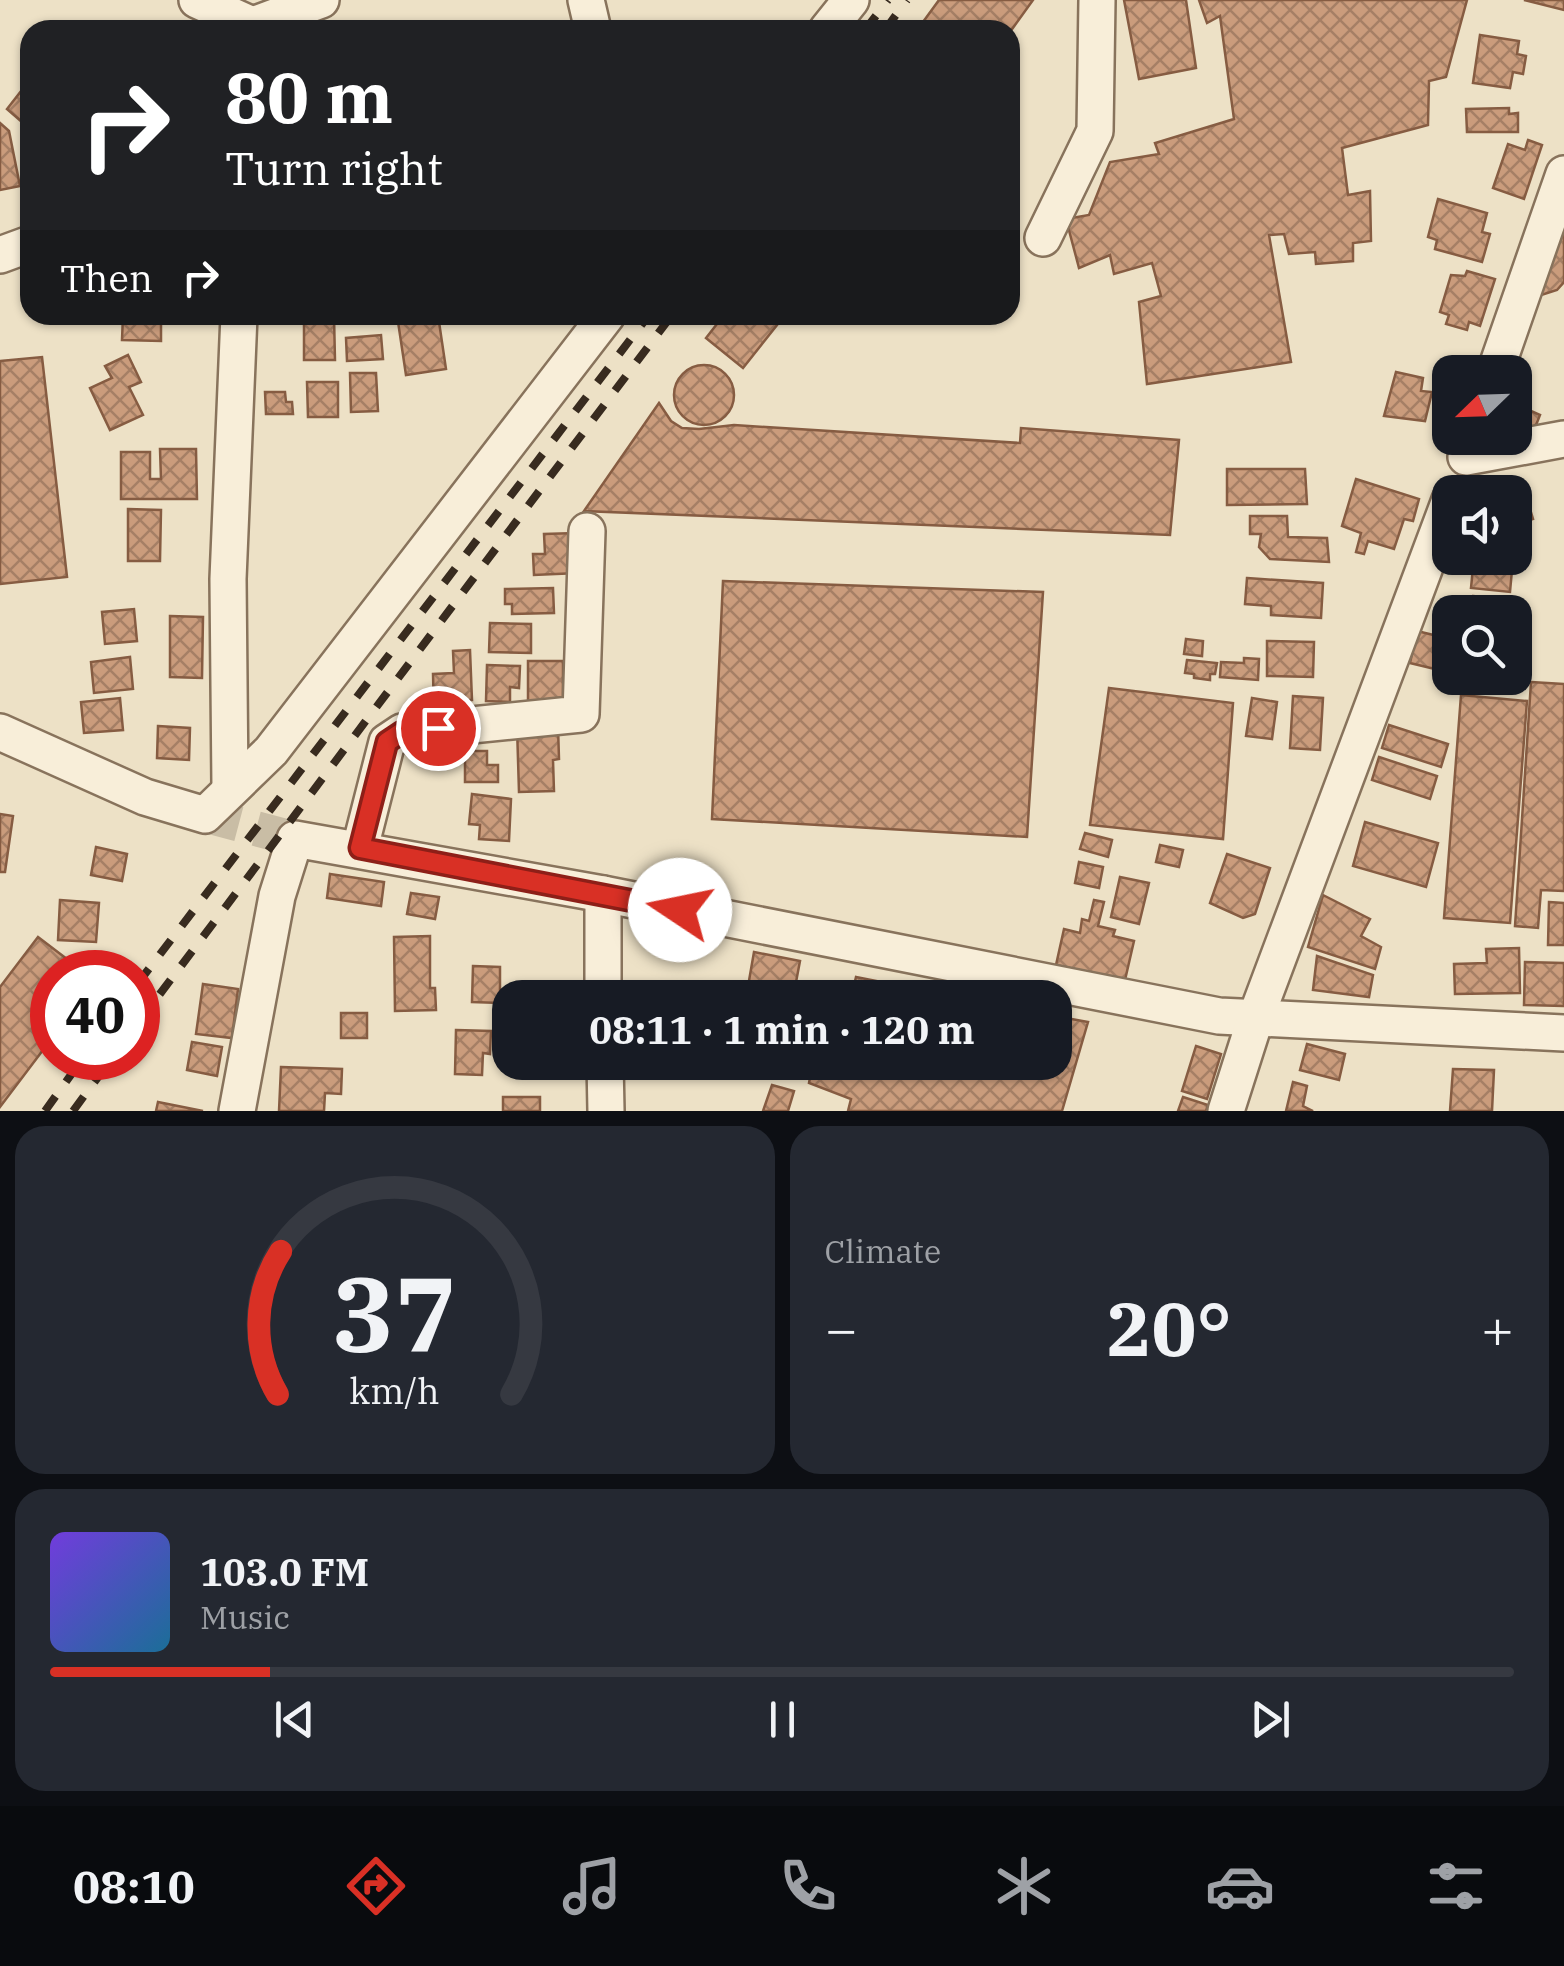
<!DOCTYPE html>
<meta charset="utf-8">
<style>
body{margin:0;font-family:"IBM Plex Serif",serif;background:#242831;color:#f1f3f6;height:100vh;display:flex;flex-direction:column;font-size:38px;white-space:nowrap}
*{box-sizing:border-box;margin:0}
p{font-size:32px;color:#9ea1a6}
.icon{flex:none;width:55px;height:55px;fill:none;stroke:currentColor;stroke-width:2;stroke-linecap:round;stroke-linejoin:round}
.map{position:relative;height:1111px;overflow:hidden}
.panel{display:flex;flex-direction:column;gap:15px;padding:15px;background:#0d0f14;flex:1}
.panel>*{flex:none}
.banner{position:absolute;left:20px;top:20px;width:1000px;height:305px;border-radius:30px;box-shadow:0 2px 8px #0004;background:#202124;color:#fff;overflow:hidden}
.needle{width:65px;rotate:247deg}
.controls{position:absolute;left:1432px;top:355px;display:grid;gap:20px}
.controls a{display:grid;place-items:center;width:100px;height:100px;border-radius:20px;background:#171b24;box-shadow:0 2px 8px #0004;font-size:50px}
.speed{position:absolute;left:30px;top:950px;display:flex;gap:20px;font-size:50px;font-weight:700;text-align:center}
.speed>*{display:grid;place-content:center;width:130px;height:130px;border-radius:50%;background:#171b24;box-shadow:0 2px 8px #0004;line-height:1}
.speed .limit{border:15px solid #d22;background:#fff;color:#111}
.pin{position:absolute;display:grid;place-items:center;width:85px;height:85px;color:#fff;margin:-42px;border:5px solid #fff;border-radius:50%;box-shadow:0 2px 10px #0007}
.me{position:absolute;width:110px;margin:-55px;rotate:281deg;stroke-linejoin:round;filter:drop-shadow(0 0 8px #0008)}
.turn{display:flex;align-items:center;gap:35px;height:210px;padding:0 40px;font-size:45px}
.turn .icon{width:130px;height:130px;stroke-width:2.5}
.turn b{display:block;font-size:70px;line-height:85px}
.then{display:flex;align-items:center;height:95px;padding:0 40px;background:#0003;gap:20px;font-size:38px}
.big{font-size:75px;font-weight:800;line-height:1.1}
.panel .widget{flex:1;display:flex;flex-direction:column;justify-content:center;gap:15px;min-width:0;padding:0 35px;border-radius:30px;background:#242831}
.panel .dial{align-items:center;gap:0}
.dial svg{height:260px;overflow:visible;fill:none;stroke:#363941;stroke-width:7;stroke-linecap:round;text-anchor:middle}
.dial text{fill:#f1f3f6;stroke:none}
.song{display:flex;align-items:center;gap:30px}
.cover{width:120px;height:120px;border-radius:15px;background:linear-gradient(135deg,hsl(260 70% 55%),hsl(200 70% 35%))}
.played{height:10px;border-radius:5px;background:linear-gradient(90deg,#d93025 15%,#363941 15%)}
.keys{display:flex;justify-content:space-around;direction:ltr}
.heat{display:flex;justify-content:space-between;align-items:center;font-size:55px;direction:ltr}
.panel .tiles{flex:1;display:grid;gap:15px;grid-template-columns:1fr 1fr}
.widget:last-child{grid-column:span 2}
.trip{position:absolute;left:492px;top:980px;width:580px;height:100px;border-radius:30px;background:#171b24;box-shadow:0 2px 8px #0004;font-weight:800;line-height:100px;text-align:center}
.menu{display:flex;height:160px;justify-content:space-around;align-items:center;background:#090b0e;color:#9ea1a6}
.menu .icon{width:70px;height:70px}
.menu .selected{color:#d93025}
.menu b{font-size:45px;color:#f1f3f6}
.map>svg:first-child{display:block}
.building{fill:url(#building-cross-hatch);stroke:#865c42;stroke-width:2.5}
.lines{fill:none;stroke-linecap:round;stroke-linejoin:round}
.minor-tunnel{stroke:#c9bda5;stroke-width:35;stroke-dasharray:35 18;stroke-linecap:butt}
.minor-casing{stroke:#88735c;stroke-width:40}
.minor{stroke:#f8eed9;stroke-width:35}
.rail{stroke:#382b1f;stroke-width:8;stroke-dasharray:18 18;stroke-linecap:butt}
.route-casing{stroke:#8d1f18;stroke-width:25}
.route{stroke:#d93025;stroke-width:18}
</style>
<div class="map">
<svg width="1564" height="1111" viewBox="0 0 1564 1111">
<defs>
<pattern id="building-cross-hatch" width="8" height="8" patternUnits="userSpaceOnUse" patternTransform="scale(2.5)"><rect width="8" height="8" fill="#ca9c7c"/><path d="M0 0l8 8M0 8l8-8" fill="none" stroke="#a57f65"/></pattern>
</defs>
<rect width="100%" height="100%" fill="#ede1c6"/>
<g class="building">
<path d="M 939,0 L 1033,0 L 1010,32 L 934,30 L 923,22 Z"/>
<path d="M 1124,0 L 1186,0 L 1196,68 L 1139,79 Z"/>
<path d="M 1199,0 L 1467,0 L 1446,77 L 1429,81 L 1428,125 L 1342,148 L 1348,195 L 1370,191 L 1371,241 L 1353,243 L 1353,261 L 1316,264 L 1315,252 L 1289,254 L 1284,234 L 1269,235 L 1291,362 L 1147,384 L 1139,302 L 1161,296 L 1152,263 L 1114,274 L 1110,255 L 1079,268 L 1066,219 L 1089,215 L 1110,162 L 1159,154 L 1155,143 L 1234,119 L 1220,16 L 1207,23 Z"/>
<path d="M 1524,0 L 1564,0 L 1564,10 Z"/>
<path d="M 1480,35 L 1519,41 L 1517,54 L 1526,56 L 1523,74 L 1513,72 L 1510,88 L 1473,83 Z"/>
<path d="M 25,86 L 30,90 L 30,129 L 7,109 Z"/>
<path d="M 1509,108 L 1509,114 L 1518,113 L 1518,132 L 1467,132 L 1466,109 Z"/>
<path d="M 0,123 L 9,131 L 20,186 L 0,190 Z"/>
<path d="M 1528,140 L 1542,145 L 1524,199 L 1493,188 L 1508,144 L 1525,150 Z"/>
<path d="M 1438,199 L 1487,213 L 1482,232 L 1490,234 L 1482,262 L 1435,249 L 1437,240 L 1428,237 Z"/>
<path d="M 1559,231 L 1564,234 L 1564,282 L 1557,290 L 1532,298 Z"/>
<path d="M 1467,271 L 1495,279 L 1480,326 L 1469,322 L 1467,330 L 1446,324 L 1449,315 L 1440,312 L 1451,275 L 1465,276 Z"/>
<path d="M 123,315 L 161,315 L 161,341 L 122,340 Z"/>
<path d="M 397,315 L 438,315 L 446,369 L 406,375 Z"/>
<path d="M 724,315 L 785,315 L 743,368 L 706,338 Z"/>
<path d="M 304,316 L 334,316 L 335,360 L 304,360 Z"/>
<path d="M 381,335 L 383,359 L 347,361 L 346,338 Z"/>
<path d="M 128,355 L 141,382 L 129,387 L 143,415 L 110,430 L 90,388 L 112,378 L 105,366 Z"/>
<path d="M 42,357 L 67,577 L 0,584 L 0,361 Z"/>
<circle cx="704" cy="395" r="30"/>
<path d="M 1396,372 L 1423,378 L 1421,391 L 1432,392 L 1425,421 L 1384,416 Z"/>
<path d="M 350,373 L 376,373 L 378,411 L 351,412 Z"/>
<path d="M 307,382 L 338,382 L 338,417 L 308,417 Z"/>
<path d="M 265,392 L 285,392 L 286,402 L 292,402 L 293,414 L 266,414 Z"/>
<path d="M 659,403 L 671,421 L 682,428 L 699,429 L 734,425 L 1020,443 L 1021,428 L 1179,440 L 1170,535 L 584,511 Z"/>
<path d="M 1515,404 L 1540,415 L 1533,433 L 1515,436 Z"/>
<path d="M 160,449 L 196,449 L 197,499 L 121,499 L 121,452 L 150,452 L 150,479 L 161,479 Z"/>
<path d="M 1227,469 L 1305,469 L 1307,504 L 1227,505 Z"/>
<path d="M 1356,479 L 1419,499 L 1413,521 L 1404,519 L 1394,549 L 1368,541 L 1364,554 L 1356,552 L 1361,533 L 1342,526 Z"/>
<path d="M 1521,479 L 1533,519 L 1515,525 L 1515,492 L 1498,492 L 1497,487 Z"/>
<path d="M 128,509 L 161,510 L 160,561 L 128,561 Z"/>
<path d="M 1250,516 L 1287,516 L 1288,537 L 1327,538 L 1329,562 L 1270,559 L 1259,547 L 1261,534 L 1250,534 Z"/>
<path d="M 576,533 L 578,573 L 534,575 L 533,554 L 545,554 L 544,534 Z"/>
<path d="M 1474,558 L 1506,558 L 1505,569 L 1512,570 L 1510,592 L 1471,588 Z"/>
<path d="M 1247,578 L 1323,583 L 1321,618 L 1271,615 L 1271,606 L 1245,604 Z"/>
<path d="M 723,581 L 1043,592 L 1027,837 L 712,819 Z"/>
<path d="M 553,588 L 554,613 L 512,614 L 512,604 L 505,604 L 505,589 Z"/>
<path d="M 1473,596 L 1510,600 L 1508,612 L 1471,612 Z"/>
<path d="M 134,609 L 137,641 L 105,644 L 102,612 Z"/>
<path d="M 170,616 L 203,617 L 202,678 L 170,677 Z"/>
<path d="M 490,623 L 531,624 L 531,653 L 489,652 Z"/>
<path d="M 1417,631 L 1450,639 L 1447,672 L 1410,663 Z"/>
<path d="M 1186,639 L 1203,641 L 1202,656 L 1184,654 Z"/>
<path d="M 1267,641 L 1314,642 L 1313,677 L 1267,676 Z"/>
<path d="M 470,650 L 472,700 L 463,700 L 463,712 L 434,713 L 433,674 L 454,673 L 453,651 Z"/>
<path d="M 130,657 L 133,689 L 94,693 L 91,662 Z"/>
<path d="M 1244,658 L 1259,659 L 1258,680 L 1220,677 L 1221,662 L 1244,663 Z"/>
<path d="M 1187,660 L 1217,663 L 1215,674 L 1210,674 L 1210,680 L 1194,678 L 1194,674 L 1185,673 Z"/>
<rect x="528" y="661" width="35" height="41"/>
<path d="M 487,665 L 520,666 L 519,688 L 510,687 L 510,702 L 486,701 Z"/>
<path d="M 1531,682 L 1564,684 L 1564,891 L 1541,890 L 1538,928 L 1515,926 Z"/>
<path d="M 1109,688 L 1233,703 L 1223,839 L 1090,825 Z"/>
<path d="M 1461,695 L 1527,701 L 1510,923 L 1444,918 Z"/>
<path d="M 1293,696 L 1323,698 L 1320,750 L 1290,748 Z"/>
<path d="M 120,698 L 123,730 L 84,733 L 81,702 Z"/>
<path d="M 1252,698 L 1277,702 L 1272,739 L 1246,736 Z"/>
<path d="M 1389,725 L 1448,744 L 1441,767 L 1382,748 Z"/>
<path d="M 158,726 L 190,728 L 189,760 L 157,758 Z"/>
<path d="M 558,726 L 559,759 L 553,760 L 554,791 L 519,792 L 517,727 Z"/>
<path d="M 465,751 L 487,751 L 487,765 L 498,765 L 498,782 L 465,782 Z"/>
<path d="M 1379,757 L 1437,776 L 1430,799 L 1372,780 Z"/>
<path d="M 472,794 L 511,799 L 509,841 L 479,839 L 480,825 L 469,824 Z"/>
<path d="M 0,814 L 13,816 L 5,872 L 0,872 Z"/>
<path d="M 1365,822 L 1438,843 L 1426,887 L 1353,866 Z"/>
<path d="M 1085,833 L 1112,840 L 1108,857 L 1080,849 Z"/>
<path d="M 1160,845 L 1183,850 L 1179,867 L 1156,862 Z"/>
<path d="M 96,847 L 127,854 L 122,881 L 91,875 Z"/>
<path d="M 1227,854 L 1270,868 L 1255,914 L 1243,918 L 1210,903 Z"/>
<path d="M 1079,862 L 1103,867 L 1099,888 L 1075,883 Z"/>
<path d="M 330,874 L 384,882 L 381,906 L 327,898 Z"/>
<path d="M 1120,877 L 1149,883 L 1139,924 L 1111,917 Z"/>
<path d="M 411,893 L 439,897 L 435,919 L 407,914 Z"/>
<path d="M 1323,895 L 1370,919 L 1361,936 L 1381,947 L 1375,969 L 1308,947 Z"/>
<path d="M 60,900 L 99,903 L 96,942 L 58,940 Z"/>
<path d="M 1094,900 L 1104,902 L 1098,926 L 1115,930 L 1113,936 L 1134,941 L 1125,980 L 1056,965 L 1064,929 L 1080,933 L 1082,919 L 1089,921 Z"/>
<path d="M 1549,902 L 1564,903 L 1564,945 L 1548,945 Z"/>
<path d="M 430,936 L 430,988 L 435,988 L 436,1010 L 395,1011 L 394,937 Z"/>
<path d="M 38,937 L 84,972 L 52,972 L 52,1038 L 0,1107 L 0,987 Z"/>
<path d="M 1519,948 L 1520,993 L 1455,994 L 1454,964 L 1487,963 L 1486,949 Z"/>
<path d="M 754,952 L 800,961 L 793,998 L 746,998 Z"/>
<path d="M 1317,956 L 1373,975 L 1369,997 L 1313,990 Z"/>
<path d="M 1525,962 L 1564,963 L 1564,1006 L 1524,1005 Z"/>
<path d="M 473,966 L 500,967 L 500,1003 L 472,1002 Z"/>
<path d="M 856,977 L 962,998 L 851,998 Z"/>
<path d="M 203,984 L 238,989 L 232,1038 L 196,1034 Z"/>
<rect x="341" y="1013" width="26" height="25"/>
<path d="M 504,1013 L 510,1013 L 510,1061 L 502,1061 Z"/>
<path d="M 1055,1016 L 1088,1022 L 1062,1111 L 848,1111 L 851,1099 L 809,1083 L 813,1062 L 1055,1062 Z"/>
<path d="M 456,1030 L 491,1031 L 490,1054 L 483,1053 L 482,1075 L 455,1074 Z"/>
<path d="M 192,1042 L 222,1047 L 217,1076 L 187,1070 Z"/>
<path d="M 1307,1044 L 1345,1054 L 1339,1080 L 1300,1070 Z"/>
<path d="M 1196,1046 L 1221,1054 L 1207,1099 L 1182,1091 Z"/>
<path d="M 281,1067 L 342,1069 L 341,1094 L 325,1093 L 324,1111 L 279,1111 Z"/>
<path d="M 1453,1069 L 1494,1070 L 1492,1111 L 1450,1111 Z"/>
<path d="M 1293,1082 L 1307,1086 L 1303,1106 L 1313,1111 L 1286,1111 Z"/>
<path d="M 772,1085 L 794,1091 L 788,1111 L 763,1111 Z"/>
<rect x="503" y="1097" width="37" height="14"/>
<path d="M 1183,1097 L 1208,1105 L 1206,1111 L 1178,1111 Z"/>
<path d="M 158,1102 L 203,1111 L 156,1111 Z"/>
</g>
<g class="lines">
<path class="minor-tunnel" d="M 205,815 L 295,839"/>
<defs>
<g id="minor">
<path d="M 197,0 L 250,24"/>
<path d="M 586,0 L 593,30"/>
<path d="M 239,30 L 321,0"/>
<path d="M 827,30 L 851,0"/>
<path d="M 1043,238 L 1095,131 L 1097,0"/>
<path d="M 0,255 L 30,244"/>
<path d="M 1495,372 L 1564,174"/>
<path d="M 1466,457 L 1564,439"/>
<path d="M 0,732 L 145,797 L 205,815 L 271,751 L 607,315"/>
<path d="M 230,787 L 228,579 L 239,315"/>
<path d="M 360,848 L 387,742 L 402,732 L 581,714 L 587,531"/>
<path d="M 603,998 L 603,894"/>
<path d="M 605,1062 L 606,1111"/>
<path d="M 237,1111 L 277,896 L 295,839 L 603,894 L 1219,1016 L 1564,1033"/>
<path d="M 1226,1111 L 1256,1017 L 1450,500"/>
</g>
</defs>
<use href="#minor" class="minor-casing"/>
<use href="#minor" class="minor"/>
<g class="rail">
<path d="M 865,30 L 888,0"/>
<path d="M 885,30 L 907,0"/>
<path d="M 138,983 L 649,315"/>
<path d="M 138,1023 L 672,315"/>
<path d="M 45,1111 L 83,1058"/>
<path d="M 73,1111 L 112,1058"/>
</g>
</g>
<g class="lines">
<defs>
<path id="route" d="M 438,728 L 402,732 L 387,742 L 360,848 L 680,910"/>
</defs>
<use href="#route" class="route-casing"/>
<use href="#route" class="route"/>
</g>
</svg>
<div class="controls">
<a><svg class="needle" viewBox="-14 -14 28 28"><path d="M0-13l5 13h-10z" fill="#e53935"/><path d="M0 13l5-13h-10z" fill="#9ea1a6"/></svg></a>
<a><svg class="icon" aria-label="sound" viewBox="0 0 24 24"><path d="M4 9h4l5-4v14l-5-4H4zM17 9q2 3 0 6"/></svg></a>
<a><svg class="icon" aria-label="search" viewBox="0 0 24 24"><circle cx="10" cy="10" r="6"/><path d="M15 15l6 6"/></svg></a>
</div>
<div class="speed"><div class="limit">40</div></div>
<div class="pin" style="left:438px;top:728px;background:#d93025"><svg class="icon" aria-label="arrive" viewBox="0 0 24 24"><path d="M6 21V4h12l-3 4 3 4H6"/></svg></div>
<svg class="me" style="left:680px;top:910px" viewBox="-20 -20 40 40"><circle r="19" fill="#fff"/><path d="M0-13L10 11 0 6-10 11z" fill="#d93025"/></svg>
<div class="trip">08:11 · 1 min · 120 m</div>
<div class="banner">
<div class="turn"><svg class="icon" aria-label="right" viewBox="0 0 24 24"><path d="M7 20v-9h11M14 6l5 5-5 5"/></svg><div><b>80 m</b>Turn right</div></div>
<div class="then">Then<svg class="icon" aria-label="right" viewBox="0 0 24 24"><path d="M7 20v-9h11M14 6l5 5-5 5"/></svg></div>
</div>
</div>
<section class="panel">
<div class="tiles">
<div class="widget dial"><svg viewBox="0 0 100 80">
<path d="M14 69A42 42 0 1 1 86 69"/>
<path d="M14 69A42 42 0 0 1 15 25" stroke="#d93025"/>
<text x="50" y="56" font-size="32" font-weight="700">37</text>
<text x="50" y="72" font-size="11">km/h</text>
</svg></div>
<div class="widget"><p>Climate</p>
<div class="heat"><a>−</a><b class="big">20°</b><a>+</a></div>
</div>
<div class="widget">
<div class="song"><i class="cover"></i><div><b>103.0 FM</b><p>Music</p></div></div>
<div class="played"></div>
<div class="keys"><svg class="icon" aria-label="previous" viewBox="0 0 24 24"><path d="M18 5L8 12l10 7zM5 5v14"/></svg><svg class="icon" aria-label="pause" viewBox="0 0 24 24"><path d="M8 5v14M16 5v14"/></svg><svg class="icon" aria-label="next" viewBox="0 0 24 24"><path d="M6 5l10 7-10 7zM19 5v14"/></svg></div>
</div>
</div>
</section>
<nav class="menu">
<b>08:10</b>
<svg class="icon selected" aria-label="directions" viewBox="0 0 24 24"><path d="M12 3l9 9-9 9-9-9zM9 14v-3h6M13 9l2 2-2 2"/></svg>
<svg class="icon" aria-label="music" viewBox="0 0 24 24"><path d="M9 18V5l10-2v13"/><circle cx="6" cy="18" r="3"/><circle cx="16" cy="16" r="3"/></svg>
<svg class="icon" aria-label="phone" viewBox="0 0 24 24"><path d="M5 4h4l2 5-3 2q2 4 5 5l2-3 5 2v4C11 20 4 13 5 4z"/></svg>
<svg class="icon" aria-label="climate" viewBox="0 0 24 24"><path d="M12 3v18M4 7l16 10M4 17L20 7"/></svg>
<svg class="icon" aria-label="car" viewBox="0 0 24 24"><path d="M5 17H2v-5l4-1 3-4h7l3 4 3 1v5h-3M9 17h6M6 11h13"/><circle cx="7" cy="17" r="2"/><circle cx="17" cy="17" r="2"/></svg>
<svg class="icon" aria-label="filters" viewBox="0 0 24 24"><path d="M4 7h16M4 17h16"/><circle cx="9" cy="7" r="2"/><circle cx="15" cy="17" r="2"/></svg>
</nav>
